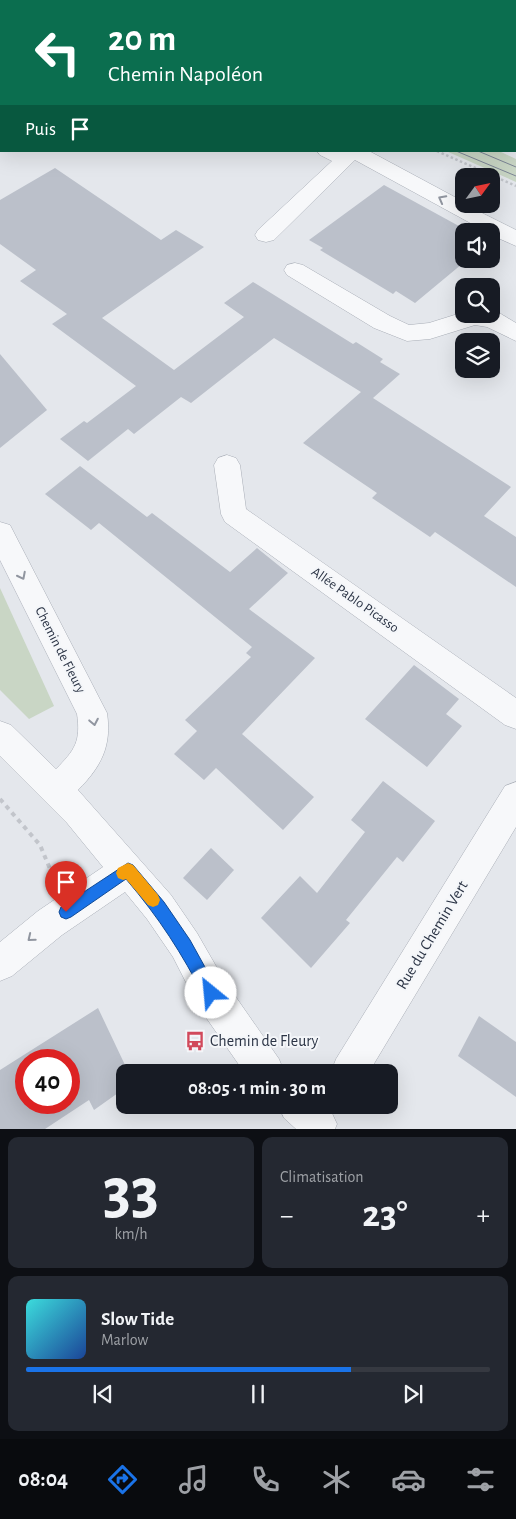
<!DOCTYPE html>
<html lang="fr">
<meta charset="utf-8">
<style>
body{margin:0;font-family:"Alegreya Sans",sans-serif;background:#242831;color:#f1f3f6;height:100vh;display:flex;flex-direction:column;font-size:19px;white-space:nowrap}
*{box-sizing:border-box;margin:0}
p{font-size:16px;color:#9ea1a6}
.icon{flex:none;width:28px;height:28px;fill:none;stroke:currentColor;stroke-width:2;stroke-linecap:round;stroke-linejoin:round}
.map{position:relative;height:1129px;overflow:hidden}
.sheet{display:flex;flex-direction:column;gap:8px;padding:8px;background:#0d0f14;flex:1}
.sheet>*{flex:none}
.banner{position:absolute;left:0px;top:0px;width:516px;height:152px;box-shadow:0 5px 20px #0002;background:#0b6e4f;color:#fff;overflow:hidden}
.needle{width:32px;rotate:57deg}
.tools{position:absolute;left:455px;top:168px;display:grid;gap:10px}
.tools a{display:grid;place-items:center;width:45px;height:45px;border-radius:10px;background:#171b24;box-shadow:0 5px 20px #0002;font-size:25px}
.speed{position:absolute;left:15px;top:1049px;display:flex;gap:10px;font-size:25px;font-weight:700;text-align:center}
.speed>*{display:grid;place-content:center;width:65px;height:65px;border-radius:50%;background:#171b24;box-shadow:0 5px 20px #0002;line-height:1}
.speed .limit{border:8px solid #d22;background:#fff;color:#111}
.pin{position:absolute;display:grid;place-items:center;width:42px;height:42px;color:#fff;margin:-51px -21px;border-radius:50% 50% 50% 0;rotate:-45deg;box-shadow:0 0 5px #0007}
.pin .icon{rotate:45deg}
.me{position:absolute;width:55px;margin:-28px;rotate:332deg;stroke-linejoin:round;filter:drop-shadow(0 0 4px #0008)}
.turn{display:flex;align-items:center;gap:18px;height:105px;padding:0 25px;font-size:22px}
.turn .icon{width:65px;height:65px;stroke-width:2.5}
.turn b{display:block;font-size:35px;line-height:42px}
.then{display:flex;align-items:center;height:48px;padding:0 25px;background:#0003;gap:10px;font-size:19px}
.big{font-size:38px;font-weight:600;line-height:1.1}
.sheet .widget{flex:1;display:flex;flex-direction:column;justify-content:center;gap:8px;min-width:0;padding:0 18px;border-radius:10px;background:#242831}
.sheet .dial{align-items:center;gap:0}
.dial b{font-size:65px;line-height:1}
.song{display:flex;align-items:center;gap:15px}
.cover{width:60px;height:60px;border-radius:8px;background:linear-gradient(135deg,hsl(180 70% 55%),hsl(220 70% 35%))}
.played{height:5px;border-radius:2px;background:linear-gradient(90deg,#1a73e8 70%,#363941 70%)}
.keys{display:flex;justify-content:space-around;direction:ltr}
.heat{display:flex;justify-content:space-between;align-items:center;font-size:28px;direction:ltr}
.sheet .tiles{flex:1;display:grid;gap:8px;grid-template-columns:1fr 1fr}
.widget:last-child{grid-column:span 2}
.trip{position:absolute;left:116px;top:1064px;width:282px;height:50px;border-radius:10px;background:#171b24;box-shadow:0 5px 20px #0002;font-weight:600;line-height:50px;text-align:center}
.dock{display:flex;height:80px;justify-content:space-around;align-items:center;background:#090b0e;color:#9ea1a6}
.dock .icon{width:35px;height:35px}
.dock .active{color:#1a73e8}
.dock b{font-size:22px;color:#f1f3f6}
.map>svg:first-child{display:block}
.green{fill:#c9d6c5}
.building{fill:#bbc0ca;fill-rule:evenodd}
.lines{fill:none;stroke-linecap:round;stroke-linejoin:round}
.minor-casing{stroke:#a9aeb7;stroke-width:1}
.path-far1{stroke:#c2c5cb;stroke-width:2.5;stroke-dasharray:2.5 2.5;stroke-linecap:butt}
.path{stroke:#c2c5cb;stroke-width:4;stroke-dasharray:4.5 4.5;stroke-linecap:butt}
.minor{fill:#f7f8fa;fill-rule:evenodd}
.tram{stroke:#7d8696;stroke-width:1}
.oneway{stroke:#9196a0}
.route{fill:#1a73e8;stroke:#114b97}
.slow{fill:#f59e0b}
.labels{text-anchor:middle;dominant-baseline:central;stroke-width:4;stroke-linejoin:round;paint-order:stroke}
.street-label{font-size:14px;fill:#2b3445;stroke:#f4f6f9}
.near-street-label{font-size:16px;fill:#2b3445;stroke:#f4f6f9}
.near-poi-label{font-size:16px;fill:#2b3445;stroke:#f4f6f9;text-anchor:start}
</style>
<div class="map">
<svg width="516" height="1129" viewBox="0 0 516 1129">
<rect width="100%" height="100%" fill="#e4e7ec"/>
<g class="green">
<path d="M 446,151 L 499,151 L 516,159 L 516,182 Z"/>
<path d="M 0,588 L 54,706 L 29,719 L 0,690 Z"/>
</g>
<g class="building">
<path d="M 55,168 L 161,240 L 176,230 L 204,247 L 102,318 L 174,370 L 244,317 L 224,303 L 253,282 L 353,344 L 356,342 L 383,359 L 380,362 L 400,374 L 373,398 L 511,487 L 484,516 L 516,537 L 516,587 L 435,532 L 430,537 L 372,498 L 377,493 L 303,443 L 361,392 L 274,338 L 191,403 L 181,397 L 134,434 L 128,429 L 88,461 L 60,439 L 84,421 L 87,423 L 136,386 L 52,324 L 67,314 L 20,281 L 36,270 L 0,244 L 0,200 Z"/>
<path d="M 384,185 L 468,231 L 464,231 L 464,259 L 468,259 L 415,303 L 396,291 L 393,294 L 320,250 L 323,248 L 309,240 Z"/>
<path d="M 0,354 L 47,410 L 0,448 Z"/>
<path d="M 80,466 L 147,517 L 152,513 L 230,572 L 257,548 L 288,573 L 249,609 L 315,658 L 242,734 L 314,797 L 283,830 L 216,768 L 204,780 L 174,754 L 197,731 L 185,720 L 251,657 L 246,653 L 252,647 L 99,523 L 91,530 L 45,494 Z"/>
<path d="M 414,665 L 459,699 L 446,714 L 462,726 L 427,767 L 365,719 Z"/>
<path d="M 383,781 L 435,821 L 403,862 L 397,857 L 346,920 L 350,923 L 311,968 L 261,918 L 300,876 L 317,893 L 365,832 L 351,820 Z"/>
<path d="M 211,848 L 234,870 L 207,900 L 183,878 Z"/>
<path d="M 98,1008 L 125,1065 L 125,1088 L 94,1110 L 89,1100 L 45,1129 L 0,1129 L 0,1070 ZM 26,1060 L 69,1060 L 69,1102 L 26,1102 Z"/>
<path d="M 479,1016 L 516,1042 L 516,1097 L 458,1056 Z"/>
</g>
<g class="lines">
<defs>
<g id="minor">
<rect x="0" y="40" width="1" height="10"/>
<path d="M 317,151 L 369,151 L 464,202 L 464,204 L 516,230 L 516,246 L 491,235 L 491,231 L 485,231 L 355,160 L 274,240 L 266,242 L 258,240 L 255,235 L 258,230 L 332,161 L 320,155 Z"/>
<path d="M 295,263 L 303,265 L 390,316 L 409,325 L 429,323 L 464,312 L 491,314 L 491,312 L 501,314 L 516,323 L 516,341 L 487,327 L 475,325 L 430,339 L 407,341 L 374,328 L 287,275 L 284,270 L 287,265 Z"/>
<path d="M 227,455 L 236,458 L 240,465 L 246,509 L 516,698 L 516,729 L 505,725 L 225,522 L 221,514 L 214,465 L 218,458 Z"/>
<path d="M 0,522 L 10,525 L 107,713 C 112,746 101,767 78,790 L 171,895 L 197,933 L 224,980 L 279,1059 L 284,1072 L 244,1072 L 198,1006 L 173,957 L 147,919 L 125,892 L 62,935 L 12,976 L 0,981 L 0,942 L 38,911 L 103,867 L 67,823 L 0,756 L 0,721 L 11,725 L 56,769 C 75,750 81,741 77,714 L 0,560 Z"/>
<path d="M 516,782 L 516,827 L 369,1072 L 331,1072 L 336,1059 L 505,786 Z"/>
<path d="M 278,1105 L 325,1105 L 331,1111 L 337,1124 L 335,1129 L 296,1129 L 284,1118 Z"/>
</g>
</defs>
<use href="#minor" class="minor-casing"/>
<g class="path-far1">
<path d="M 77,0 L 79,1"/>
<path d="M 352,0 L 358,1"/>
<path d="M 59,1 L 63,0"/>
<path d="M 437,151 L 516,186"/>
</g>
<path class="path" d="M 0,799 L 40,845 L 53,876"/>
<use href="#minor" class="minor"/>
<g class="tram">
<path d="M 105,0 L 107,1"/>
<path d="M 120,0 L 123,1"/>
<path d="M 456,151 L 516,176"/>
<path d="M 478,151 L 516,167"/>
</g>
</g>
<defs><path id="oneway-chevron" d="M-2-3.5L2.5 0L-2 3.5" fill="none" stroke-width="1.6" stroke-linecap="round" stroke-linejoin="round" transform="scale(1.25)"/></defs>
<g class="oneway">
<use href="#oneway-chevron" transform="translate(442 199) rotate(-152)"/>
<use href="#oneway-chevron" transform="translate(22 576) rotate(63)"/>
<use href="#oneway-chevron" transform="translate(94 722) rotate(79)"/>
<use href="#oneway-chevron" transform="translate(31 938) rotate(141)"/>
</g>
<path class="route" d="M 128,863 L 133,865 L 164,902 L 190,940 L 216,987 L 218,993 L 216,998 L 211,1000 L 205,998 C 181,952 160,919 126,879 L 71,917 L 66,919 L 61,917 L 59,912 L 61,907 Z"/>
<path class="slow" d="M 128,863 L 133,865 L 158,895 L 160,900 L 158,905 L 153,907 L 148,905 L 126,879 L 123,880 L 118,878 L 116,873 L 118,868 Z"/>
<defs>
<symbol id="bus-bare" viewBox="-9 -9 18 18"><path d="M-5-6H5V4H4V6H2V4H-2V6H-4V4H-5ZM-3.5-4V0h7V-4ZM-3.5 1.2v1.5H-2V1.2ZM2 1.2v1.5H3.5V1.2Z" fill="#d1495b" stroke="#f4f6f9" stroke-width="2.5" paint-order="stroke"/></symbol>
</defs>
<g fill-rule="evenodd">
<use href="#bus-bare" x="181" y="1027" width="28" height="28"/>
</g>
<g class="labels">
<g class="street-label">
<text transform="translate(355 600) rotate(35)">Allée Pablo Picasso</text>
<text transform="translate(60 650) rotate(63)">Chemin de Fleury</text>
</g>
<g class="near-street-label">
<text transform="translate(432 935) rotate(-59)">Rue du Chemin Vert</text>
</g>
<g class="near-poi-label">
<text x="210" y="1041">Chemin de Fleury</text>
</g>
</g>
</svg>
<div class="tools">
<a><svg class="needle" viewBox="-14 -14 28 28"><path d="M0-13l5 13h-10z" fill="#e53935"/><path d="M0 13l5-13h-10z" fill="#9ea1a6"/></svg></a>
<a><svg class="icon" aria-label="sound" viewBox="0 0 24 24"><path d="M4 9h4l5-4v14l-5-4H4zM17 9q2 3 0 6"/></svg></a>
<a><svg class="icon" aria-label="search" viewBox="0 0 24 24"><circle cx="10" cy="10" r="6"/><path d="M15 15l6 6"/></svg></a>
<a><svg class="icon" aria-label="layers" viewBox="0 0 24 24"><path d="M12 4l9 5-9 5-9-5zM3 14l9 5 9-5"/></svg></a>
</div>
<div class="speed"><div class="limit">40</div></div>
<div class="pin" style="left:66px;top:912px;background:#d93025"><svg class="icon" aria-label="arrive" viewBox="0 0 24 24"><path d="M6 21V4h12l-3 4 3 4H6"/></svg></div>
<svg class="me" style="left:211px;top:993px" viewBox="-20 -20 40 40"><circle r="19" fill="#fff"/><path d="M0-13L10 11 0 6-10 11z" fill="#1a73e8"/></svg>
<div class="trip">08:05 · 1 min · 30 m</div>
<div class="banner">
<div class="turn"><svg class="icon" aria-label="left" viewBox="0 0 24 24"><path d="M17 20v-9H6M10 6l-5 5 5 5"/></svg><div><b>20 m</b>Chemin Napoléon</div></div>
<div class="then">Puis<svg class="icon" aria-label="arrive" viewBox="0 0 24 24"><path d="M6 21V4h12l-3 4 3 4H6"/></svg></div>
</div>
</div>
<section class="sheet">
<div class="tiles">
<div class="widget dial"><b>33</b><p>km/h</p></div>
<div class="widget"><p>Climatisation</p>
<div class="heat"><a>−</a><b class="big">23°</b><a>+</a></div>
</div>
<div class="widget">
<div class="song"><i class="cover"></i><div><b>Slow Tide</b><p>Marlow</p></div></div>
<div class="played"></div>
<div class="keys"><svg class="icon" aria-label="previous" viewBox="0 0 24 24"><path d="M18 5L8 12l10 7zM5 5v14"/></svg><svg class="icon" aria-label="pause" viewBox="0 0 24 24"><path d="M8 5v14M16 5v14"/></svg><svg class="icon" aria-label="next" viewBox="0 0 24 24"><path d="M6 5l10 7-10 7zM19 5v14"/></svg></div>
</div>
</div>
</section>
<nav class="dock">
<b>08:04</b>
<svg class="icon active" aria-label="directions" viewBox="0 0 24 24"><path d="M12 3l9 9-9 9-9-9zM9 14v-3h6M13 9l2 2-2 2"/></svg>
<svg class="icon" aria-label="music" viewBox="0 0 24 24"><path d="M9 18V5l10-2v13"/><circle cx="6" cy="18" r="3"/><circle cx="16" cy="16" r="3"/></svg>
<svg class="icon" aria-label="phone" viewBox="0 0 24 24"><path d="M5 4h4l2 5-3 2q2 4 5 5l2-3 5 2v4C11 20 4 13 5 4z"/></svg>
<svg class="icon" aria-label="climate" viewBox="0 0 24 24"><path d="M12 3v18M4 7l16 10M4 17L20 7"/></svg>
<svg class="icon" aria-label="car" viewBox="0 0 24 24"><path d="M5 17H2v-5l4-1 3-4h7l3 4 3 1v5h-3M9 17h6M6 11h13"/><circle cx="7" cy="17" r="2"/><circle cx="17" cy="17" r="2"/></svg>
<svg class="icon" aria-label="filters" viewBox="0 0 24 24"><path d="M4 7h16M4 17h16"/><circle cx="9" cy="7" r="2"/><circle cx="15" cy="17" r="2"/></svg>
</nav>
